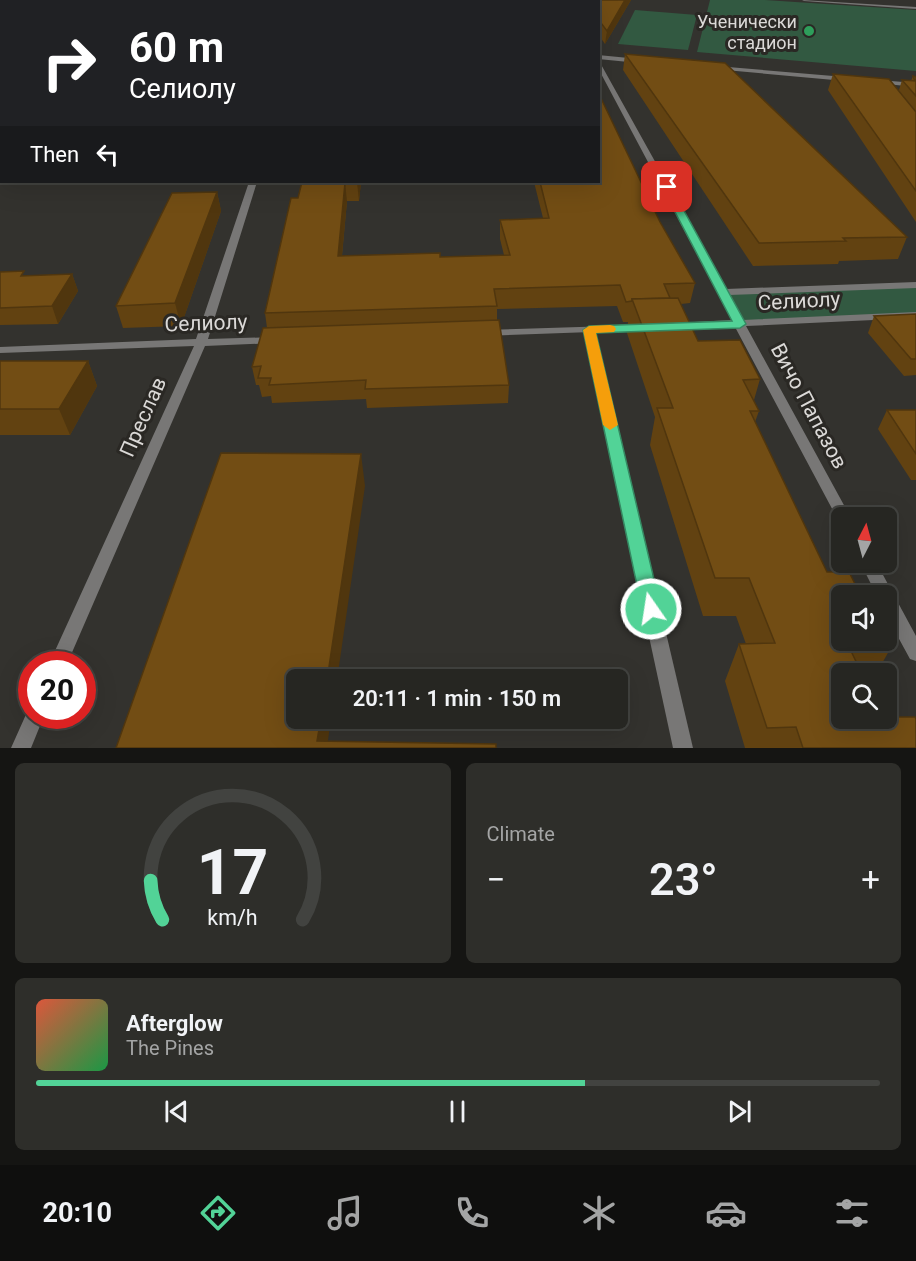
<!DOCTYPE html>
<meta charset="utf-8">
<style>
body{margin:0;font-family:Roboto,sans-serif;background:#2e2e2a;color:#f1f3f6;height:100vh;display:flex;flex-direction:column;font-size:22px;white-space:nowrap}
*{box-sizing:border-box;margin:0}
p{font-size:20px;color:#a4a5a5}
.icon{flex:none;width:33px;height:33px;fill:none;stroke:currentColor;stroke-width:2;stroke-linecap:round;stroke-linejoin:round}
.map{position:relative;height:748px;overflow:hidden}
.side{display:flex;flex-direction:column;gap:15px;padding:15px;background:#151513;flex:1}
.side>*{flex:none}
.top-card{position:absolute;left:0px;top:0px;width:600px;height:183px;box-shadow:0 6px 24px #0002,0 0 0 2px #424340;background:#202124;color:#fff;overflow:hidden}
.needle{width:39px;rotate:6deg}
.controls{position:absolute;left:831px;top:507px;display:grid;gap:12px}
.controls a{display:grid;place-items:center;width:66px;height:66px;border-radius:9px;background:#262622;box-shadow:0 6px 24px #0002,0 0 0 2px #424340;font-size:30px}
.speed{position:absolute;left:18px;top:651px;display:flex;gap:12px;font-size:30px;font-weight:700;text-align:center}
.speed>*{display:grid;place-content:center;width:78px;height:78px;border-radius:50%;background:#262622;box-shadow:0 6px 24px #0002,0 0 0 2px #424340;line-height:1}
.speed .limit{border:9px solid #d22;background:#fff;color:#111}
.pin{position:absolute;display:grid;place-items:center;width:51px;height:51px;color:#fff;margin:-26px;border-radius:12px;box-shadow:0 3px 9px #0006}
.me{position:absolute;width:66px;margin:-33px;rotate:347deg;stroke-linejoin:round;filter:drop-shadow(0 0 4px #0008)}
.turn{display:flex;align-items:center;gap:21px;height:126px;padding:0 30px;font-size:27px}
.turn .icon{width:78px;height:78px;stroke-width:2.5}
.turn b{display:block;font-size:42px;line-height:51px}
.then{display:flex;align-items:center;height:57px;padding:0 30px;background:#0003;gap:12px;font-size:22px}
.big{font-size:45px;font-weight:600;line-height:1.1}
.side .card{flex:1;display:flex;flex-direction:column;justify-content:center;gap:9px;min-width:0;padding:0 21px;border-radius:9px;background:#2e2e2a}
.side .dial{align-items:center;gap:0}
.dial svg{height:156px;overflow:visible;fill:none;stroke:#424340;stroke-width:7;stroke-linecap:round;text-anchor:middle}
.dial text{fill:#f1f3f6;stroke:none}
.song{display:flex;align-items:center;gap:18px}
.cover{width:72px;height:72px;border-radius:9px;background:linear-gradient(135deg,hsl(10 70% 55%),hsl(140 70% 35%))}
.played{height:6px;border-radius:3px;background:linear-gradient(90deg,#52d397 65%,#424340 65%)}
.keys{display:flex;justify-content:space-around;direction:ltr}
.heat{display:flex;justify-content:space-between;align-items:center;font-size:33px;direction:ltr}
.side .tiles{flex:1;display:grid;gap:15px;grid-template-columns:1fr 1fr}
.card:last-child{grid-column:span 2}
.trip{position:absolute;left:286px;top:669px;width:342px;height:60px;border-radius:9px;background:#262622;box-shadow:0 6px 24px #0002,0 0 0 2px #424340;font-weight:600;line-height:60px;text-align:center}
.tabs{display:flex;height:96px;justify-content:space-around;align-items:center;background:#0f0f0e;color:#a4a5a5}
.tabs .icon{width:42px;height:42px}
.tabs .active{color:#52d397}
.tabs b{font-size:27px;color:#f1f3f6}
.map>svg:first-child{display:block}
.green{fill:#325941}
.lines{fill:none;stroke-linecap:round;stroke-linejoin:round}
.service{fill:#787776;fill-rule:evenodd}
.minor{fill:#787776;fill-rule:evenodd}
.tertiary{fill:#787776;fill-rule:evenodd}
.secondary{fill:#a09e9b;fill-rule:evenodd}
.wall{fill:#624211}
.shaded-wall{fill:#50360e}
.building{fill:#724d14;stroke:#50360e;stroke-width:1.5}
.route{fill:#52d397;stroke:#358962;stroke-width:1.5}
.slow{fill:#f59e0b}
.leisure-dot{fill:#2e9e5b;stroke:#2a2824;stroke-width:2}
.labels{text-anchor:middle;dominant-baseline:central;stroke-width:6;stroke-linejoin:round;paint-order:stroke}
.far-poi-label{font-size:18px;fill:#dbd9d7;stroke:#2a2824;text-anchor:end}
.street-label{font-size:21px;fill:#dbd9d7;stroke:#2a2824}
</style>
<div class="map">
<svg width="916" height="748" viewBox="0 0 916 748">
<rect width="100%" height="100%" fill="#33322e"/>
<g class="green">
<path d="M 710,0 L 765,0 L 916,10 L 916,71 L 697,52 Z"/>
<path d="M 635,10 L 697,15 L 688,50 L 618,44 Z"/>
<path d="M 916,285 L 916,315 L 740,324 L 723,292 Z"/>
</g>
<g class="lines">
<g class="service">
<path d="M 802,0 L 916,7 L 916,9 L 804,1 Z"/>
<path d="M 589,327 L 595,330 L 693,748 L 673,748 L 583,330 Z"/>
</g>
<g class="minor">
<path d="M 2,43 L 2,47 L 0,48 L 0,44 Z"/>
<path d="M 598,59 L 726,289 L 916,282 L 916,288 L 729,295 L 743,320 L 916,312 L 916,318 L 746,326 L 851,518 L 842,518 L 842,523 L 837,518 L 735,327 L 676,329 L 670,326 L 676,323 L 732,320 L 598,68 Z"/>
<path d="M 249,182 L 257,182 L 208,339 L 275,337 L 281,340 L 275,343 L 205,346 L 67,664 L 49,664 L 194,346 L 0,353 L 0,347 L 196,339 Z"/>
<path d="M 643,325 L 647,326 L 649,328 L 647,330 L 484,336 L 478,333 L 484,330 Z"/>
<path d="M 860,562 L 876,562 L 916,636 L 916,661 L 910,659 L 886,615 L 886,596 L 877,596 Z"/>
<path d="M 32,708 L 32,716 L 44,716 L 31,748 L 11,748 L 28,710 Z"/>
</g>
<g class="tertiary">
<path d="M 598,55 L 639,59 L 642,61 L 639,63 L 598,59 Z"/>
<path d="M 716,66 L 845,77 L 848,79 L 845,81 L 714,69 Z"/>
<path d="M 878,80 L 916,83 L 916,87 L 876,83 L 875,82 Z"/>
</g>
<path class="secondary" d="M 206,0 L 211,0 L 204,2 Z"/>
</g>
<g class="wall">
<path d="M 224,0 L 631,0 L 605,44 L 598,34 L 598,2 L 221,2 Z"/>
<rect x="0" y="53" width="2" height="90"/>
<path d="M 625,54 L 907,237 L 898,259 L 839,261 L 838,264 L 753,266 L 623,70 Z"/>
<path d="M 833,74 L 899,90 L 902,80 L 911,81 L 913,76 L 916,77 L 916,222 L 828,90 Z"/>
<path d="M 302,182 L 361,182 L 359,201 L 347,201 L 342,256 L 440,257 L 504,255 L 500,239 L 500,220 L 543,218 L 534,182 L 598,182 L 660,222 L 695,283 L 690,303 L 681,304 L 698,341 L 760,379 L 754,400 L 759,411 L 755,422 L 827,572 L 889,651 L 876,674 L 842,674 L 842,718 L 916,748 L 745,748 L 725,681 L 739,644 L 746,644 L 736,616 L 703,616 L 650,445 L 655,417 L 627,333 L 628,322 L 623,322 L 617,306 L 497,309 L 497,320 L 509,385 L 508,403 L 367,408 L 366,399 L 272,403 L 271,396 L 262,397 L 259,385 L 256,385 L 252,367 L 267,328 L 265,313 Z"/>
<path d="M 217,192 L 221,211 L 181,326 L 123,328 L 116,306 Z"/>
<path d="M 0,272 L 26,276 L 72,274 L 78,291 L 58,324 L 0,325 Z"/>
<path d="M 916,314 L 916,375 L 904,376 L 868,333 L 874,316 Z"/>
<path d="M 0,361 L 88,361 L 97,386 L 70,435 L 0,435 Z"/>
<path d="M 887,410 L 916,410 L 916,480 L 911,480 L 878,429 Z"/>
</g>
<g class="shaded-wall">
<path d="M 24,0 L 58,0 L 54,2 L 20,2 Z"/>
<path d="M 564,0 L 579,0 L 579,2 L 561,2 Z"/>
<path d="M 625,0 L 631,0 L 605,44 L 607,31 Z"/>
<path d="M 0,9 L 2,9 L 2,23 L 0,24 Z"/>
<path d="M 357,182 L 361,182 L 359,201 Z"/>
<path d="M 345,183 L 347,201 L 340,276 L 338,256 Z"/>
<path d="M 217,192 L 221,211 L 181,326 L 175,303 Z"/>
<path d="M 72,274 L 78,291 L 58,324 L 52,306 Z"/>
<path d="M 88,361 L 97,386 L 70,435 L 59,409 Z"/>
<path d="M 361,454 L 365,486 L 337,680 L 327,680 Z"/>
<path d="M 321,718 L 331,718 L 327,748 L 317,741 Z"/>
</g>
<g class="building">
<path d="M 0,0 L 24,0 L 20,2 L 2,2 L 2,9 L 0,9 Z"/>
<path d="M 224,0 L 564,0 L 561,2 L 221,2 Z"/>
<path d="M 585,0 L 625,0 L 607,31 L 598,19 L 598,2 L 586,2 Z"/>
<rect x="0" y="53" width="2" height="68"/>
<path d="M 625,54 L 725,63 L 907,237 L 843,238 L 846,241 L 759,243 Z"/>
<path d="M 833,74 L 889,79 L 916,112 L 916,191 Z"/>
<path d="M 913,76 L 916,77 L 916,96 L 902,80 L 915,81 Z"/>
<path d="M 598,92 L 660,222 L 695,283 L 664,284 L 670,298 L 632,299 L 632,301 L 626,302 L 620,285 L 494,289 L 497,306 L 265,313 L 291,198 L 298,198 L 302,182 L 357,182 L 357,183 L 345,183 L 338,256 L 440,253 L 440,257 L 510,255 L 500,220 L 549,218 L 540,182 L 598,182 Z"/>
<path d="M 217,192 L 175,303 L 116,306 L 172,193 Z"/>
<path d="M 24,271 L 21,276 L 72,274 L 52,306 L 0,308 L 0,272 Z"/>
<path d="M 678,298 L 698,341 L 740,340 L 760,379 L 743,380 L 759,411 L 750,411 L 827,572 L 849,572 L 861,596 L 842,596 L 842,640 L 884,640 L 889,651 L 851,651 L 862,674 L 842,674 L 842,718 L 886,718 L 886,717 L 915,717 L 916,719 L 916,748 L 803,748 L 796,727 L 767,728 L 739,644 L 775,643 L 749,578 L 715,578 L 657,408 L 673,408 L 632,299 Z"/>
<path d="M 916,314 L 916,359 L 911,359 L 874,316 Z"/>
<path d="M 499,320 L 509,385 L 365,389 L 366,380 L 269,385 L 271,378 L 258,378 L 261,366 L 252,367 L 263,328 Z"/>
<path d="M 0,361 L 88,361 L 59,409 L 0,409 Z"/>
<path d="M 887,410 L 916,410 L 916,454 Z"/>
<path d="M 221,453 L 361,454 L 327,680 L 297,680 L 297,718 L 321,718 L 317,741 L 496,744 L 496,748 L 116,748 Z"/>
</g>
<path class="route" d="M 663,185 L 671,187 L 746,324 L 740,328 L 596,333 L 661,609 L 658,614 L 651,617 L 645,614 L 642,609 L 583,330 L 589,326 L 732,321 L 662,187 Z"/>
<path class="slow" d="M 610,325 L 614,326 L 616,329 L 614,332 L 596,333 L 618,425 L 610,430 L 603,425 L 583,330 L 589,326 Z"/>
<circle class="leisure-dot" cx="809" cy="31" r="6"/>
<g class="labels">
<g class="far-poi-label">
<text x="797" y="21">Ученически<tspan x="797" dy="21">стадион</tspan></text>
</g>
<g class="street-label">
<text transform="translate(799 301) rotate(-3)">Селиолу</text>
<text transform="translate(206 323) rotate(-2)">Селиолу</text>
<text transform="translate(809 406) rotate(62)">Вичо Папазов</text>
<text transform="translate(143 417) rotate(-66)">Преслав</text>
</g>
</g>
</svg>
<div class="controls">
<a><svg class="needle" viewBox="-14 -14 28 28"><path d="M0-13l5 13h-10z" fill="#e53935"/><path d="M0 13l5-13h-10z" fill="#a4a5a5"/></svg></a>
<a><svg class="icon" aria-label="sound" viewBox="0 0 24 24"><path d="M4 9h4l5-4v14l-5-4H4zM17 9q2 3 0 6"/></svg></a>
<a><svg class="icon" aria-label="search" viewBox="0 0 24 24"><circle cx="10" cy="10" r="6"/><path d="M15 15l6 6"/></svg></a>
</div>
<div class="speed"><div class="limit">20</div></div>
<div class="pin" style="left:667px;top:187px;background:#d93025"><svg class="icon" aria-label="arrive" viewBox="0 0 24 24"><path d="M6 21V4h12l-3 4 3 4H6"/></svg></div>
<svg class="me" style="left:651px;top:609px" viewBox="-20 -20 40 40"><circle r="17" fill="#52d397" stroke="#fff" stroke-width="3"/><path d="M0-11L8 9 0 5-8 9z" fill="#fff"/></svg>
<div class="trip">20:11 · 1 min · 150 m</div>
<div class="top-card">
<div class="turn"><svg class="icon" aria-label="right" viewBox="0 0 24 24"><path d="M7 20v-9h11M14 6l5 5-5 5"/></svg><div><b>60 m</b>Селиолу</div></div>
<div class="then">Then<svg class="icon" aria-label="left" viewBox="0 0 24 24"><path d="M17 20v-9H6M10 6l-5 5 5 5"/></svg></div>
</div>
</div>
<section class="side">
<div class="tiles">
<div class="card dial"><svg viewBox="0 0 100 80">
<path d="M14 69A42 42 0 1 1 86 69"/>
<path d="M14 69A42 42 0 0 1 8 49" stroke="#52d397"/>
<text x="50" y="56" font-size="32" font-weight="700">17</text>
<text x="50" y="72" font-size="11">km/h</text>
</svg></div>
<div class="card"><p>Climate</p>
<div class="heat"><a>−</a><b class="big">23°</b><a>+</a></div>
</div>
<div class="card">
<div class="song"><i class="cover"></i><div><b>Afterglow</b><p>The Pines</p></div></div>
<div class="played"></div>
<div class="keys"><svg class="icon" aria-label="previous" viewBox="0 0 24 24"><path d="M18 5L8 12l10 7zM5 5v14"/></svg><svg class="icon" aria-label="pause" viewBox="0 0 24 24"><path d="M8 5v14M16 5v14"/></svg><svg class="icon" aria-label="next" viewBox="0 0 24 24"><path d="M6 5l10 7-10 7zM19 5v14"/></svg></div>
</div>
</div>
</section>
<nav class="tabs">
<b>20:10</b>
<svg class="icon active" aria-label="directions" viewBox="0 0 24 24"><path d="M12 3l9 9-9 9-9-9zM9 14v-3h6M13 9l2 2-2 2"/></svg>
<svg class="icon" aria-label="music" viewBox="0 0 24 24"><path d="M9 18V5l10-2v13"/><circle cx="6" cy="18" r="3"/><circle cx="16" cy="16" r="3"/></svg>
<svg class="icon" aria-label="phone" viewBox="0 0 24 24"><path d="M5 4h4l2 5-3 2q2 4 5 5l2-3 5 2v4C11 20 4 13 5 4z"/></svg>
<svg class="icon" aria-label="climate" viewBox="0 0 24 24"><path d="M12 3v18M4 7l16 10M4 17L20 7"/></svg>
<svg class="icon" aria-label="car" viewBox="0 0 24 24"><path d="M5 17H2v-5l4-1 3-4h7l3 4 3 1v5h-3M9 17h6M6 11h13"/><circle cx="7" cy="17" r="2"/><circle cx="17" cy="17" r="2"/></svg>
<svg class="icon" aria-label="filters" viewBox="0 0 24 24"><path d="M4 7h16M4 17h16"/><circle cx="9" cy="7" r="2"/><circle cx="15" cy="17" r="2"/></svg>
</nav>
